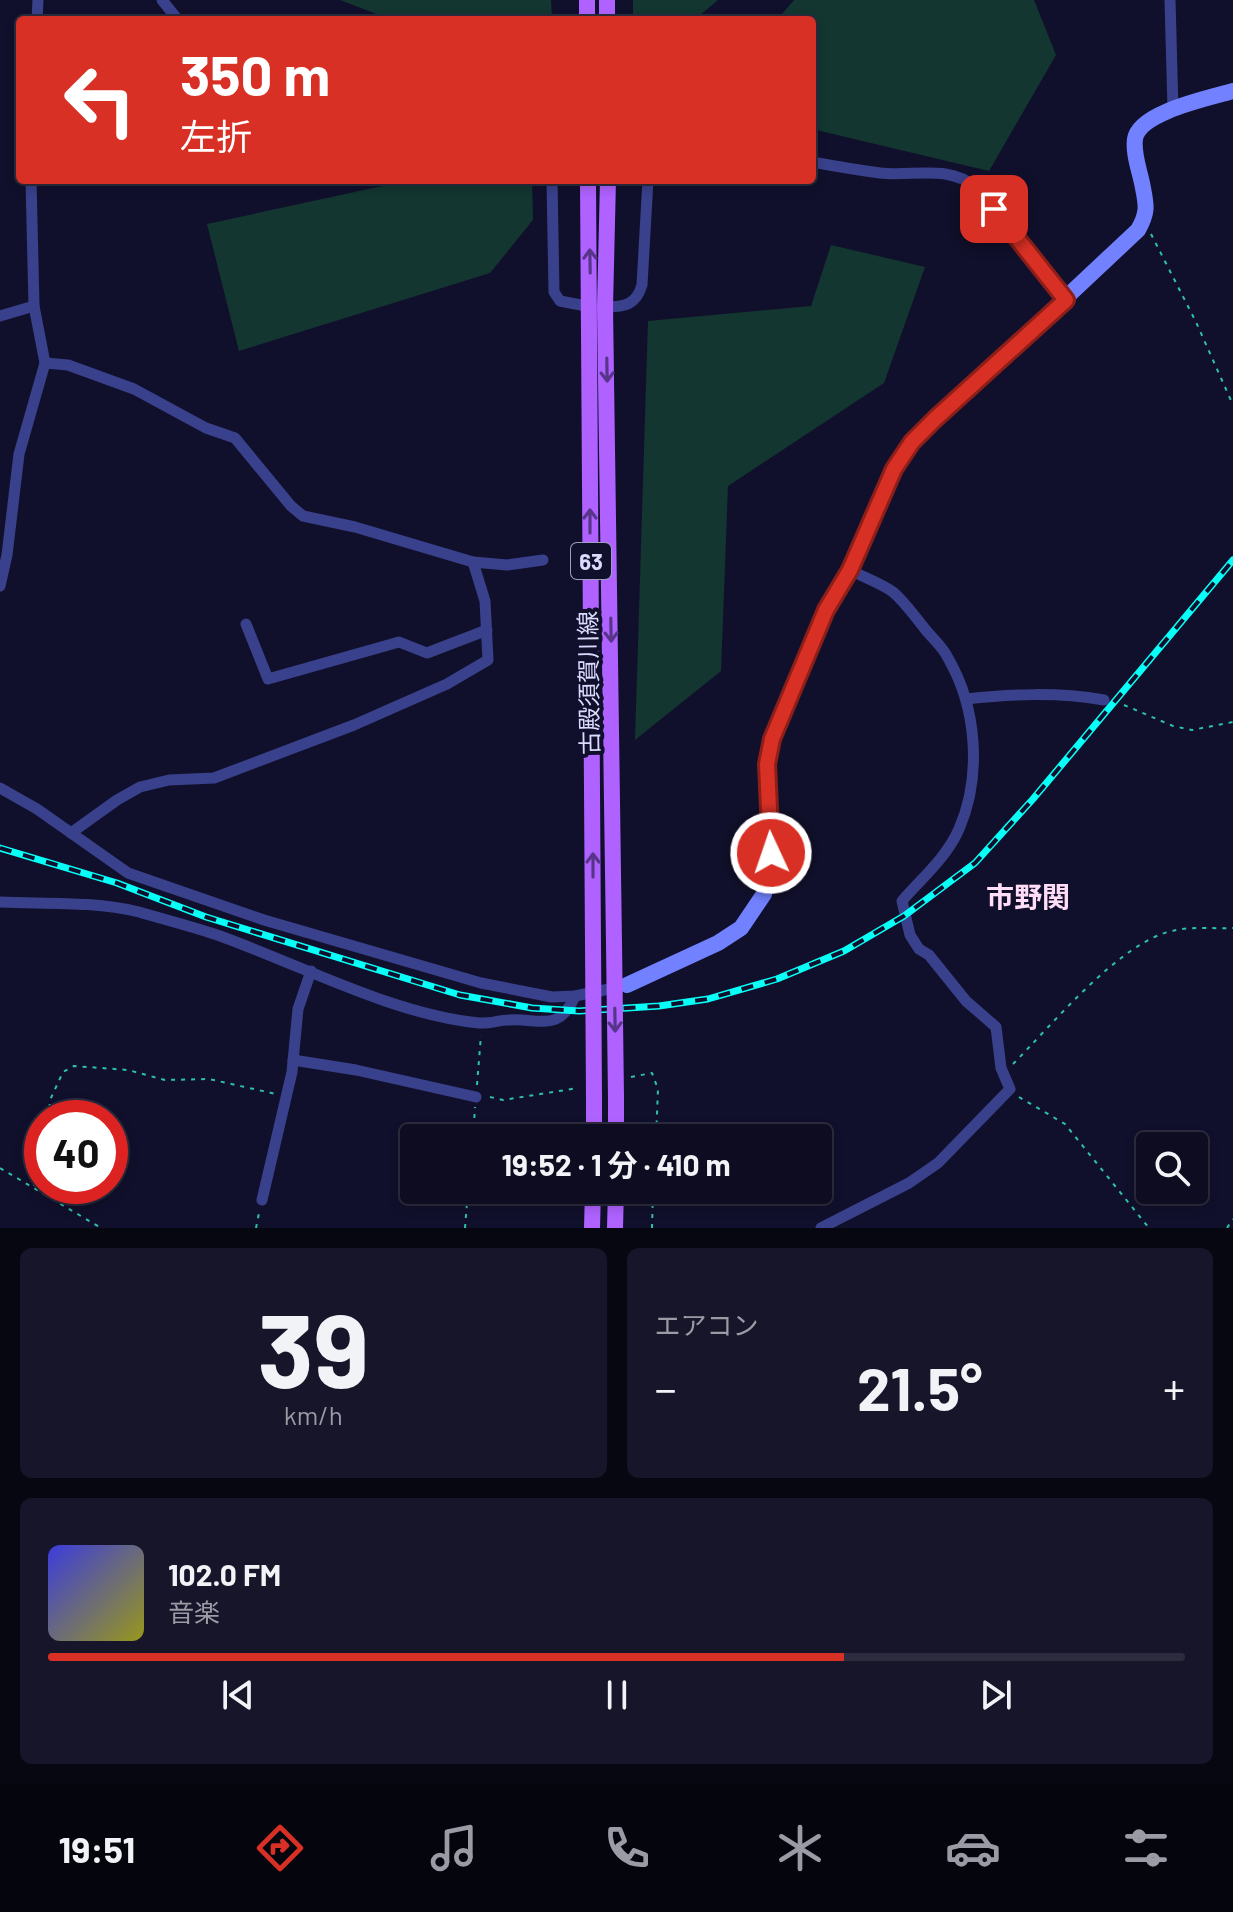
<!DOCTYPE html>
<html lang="ja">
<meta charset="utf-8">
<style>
body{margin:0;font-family:Barlow,"Noto Sans JP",sans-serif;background:#16152a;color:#f1f3f6;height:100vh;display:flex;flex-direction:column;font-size:30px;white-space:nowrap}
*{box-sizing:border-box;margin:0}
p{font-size:26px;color:#9a9ba5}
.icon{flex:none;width:44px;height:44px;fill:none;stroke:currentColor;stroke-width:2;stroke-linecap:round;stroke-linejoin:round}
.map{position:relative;height:1228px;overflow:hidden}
.sheet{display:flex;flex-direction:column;gap:20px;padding:20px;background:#070712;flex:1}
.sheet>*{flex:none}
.guide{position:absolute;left:16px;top:16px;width:800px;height:168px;border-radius:8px;box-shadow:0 4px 12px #0003,0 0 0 2px #2d2c3f;background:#d93025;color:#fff;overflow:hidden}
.controls{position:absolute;left:1136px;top:1132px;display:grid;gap:16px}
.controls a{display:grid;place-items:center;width:72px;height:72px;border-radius:8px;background:#0d0c21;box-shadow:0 4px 12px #0003,0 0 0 2px #2d2c3f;font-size:40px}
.speed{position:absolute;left:24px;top:1100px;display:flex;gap:16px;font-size:40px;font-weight:700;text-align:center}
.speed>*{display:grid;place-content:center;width:104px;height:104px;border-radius:50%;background:#0d0c21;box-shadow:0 4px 12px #0003,0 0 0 2px #2d2c3f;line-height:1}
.speed .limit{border:12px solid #d22;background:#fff;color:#111}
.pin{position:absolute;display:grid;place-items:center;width:68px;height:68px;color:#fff;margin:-34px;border-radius:16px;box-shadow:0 4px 12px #0006}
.me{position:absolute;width:88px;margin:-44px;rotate:357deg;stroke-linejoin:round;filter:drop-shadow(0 0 6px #0008)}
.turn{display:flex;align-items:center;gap:28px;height:168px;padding:0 32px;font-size:36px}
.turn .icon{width:104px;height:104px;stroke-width:2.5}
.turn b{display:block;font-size:56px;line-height:68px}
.big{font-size:60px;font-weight:700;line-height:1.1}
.sheet .tile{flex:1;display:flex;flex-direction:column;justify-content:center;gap:12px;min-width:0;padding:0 28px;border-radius:12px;background:#16152a}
.sheet .dial{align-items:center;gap:0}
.dial b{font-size:104px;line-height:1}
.song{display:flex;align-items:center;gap:24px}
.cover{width:96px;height:96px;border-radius:12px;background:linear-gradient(135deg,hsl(240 70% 55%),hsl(60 70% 35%))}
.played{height:8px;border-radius:4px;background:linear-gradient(90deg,#d93025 70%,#2d2c3f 70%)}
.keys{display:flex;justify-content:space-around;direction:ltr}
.heat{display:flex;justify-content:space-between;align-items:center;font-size:44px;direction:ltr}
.sheet .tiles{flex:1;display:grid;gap:20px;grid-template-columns:1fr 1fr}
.tile:last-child{grid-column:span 2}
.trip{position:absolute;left:400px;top:1124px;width:432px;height:80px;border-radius:8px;background:#0d0c21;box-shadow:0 4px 12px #0003,0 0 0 2px #2d2c3f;font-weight:700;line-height:80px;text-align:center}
.tabs{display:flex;height:128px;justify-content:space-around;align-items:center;background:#05050d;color:#9a9ba5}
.tabs .icon{width:56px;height:56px}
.tabs .active{color:#d93025}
.tabs b{font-size:36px;color:#f1f3f6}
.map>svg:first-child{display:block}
.green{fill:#133630}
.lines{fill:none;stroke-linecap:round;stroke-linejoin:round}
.path{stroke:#2cc2a5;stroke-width:2;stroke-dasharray:4 6;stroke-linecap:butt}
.street{stroke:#39418c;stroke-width:11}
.secondary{stroke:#7281ff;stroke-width:16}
.primary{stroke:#af62ff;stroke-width:16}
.rail-casing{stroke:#07fff7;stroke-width:7}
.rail{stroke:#11102c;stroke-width:4;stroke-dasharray:12;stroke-linecap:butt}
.primary-bridge{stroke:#af62ff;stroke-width:16}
.oneway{stroke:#58358b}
.route-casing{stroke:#8d1f18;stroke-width:20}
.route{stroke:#d93025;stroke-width:14}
.labels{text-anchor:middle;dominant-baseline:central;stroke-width:8;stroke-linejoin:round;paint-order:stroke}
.shield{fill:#11102c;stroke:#9e9ec0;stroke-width:2}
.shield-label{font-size:22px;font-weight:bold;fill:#dbdbff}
.street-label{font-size:24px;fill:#dbdbff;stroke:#11102c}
.quarter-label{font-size:28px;font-weight:bold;fill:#ffddf7;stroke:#11102c}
</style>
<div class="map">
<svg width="1233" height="1228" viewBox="0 0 1233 1228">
<rect width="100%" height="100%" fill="#11102c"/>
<g class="green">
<path d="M 340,0 L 551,0 L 552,20 L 392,20 Z"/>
<path d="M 633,0 L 718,0 L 694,20 L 633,20 Z"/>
<path d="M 794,0 L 1034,0 L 1056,55 L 989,171 L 812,129 L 812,20 L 777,20 Z"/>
<path d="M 410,180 L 532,180 L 533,220 L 490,273 L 239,351 L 207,224 Z"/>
<path d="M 831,245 L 925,267 L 884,383 L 728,486 L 721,671 L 635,740 L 648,321 L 811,306 Z"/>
</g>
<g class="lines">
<g class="path">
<path d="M 1151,234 L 1196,322 L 1233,405"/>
<path d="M 1124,705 L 1173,726 L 1192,730 L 1233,722"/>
<path d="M 1013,1064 C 1051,1026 1120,942 1172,931 C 1191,926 1213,929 1233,928"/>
<path d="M 631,1077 L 652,1073 L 658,1089 L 656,1138"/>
<path d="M 477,1085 L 481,1035"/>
<path d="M 490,1097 L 503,1100 L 578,1088"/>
<path d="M 1019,1097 L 1065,1124 L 1149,1228"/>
<path d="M 49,1118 L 50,1100 L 63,1072 L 74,1066 L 128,1070 L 165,1080 L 209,1079 L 276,1094"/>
<path d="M 473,1138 L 475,1107"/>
<path d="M 0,1168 L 101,1228"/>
<path d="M 34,1186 L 42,1165"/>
<path d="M 256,1228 L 259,1213"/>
<path d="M 465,1228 L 468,1190"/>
<path d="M 652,1228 L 653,1190"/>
<path d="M 1227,1228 L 1233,1219"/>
</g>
<g class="street">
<path d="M 162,0 L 178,20"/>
<path d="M 1170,0 L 1173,109"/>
<path d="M 37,20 L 38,0"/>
<path d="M 812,162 C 834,166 857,170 880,173 C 913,177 948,164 975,187 L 1066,300"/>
<path d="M 552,180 L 554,292 L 560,301 L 591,307"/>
<path d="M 605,307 C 625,307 636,305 642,285 L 648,180"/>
<path d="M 0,316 L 34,306"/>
<path d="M 45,363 L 68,365 L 134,389 L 206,428 L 235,438 L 291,506 L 303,516 L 355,527 L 473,562 L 507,565 L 543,560"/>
<path d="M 0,586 L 7,555 L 19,454 L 45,363 L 34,306 L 31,180"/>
<path d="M 246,624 L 268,679 L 399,642 L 427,653 L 487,630"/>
<path d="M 966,699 C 1013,694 1057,692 1104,700"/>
<path d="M 0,788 L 37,809 L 128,873 L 264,920 L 481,983 L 552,997 L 575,996 L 619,987"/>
<path d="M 71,833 L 117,800 L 140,787 L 169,780 L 214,778 L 354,725 L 447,684 L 488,660 L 485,601 L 473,562"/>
<path d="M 0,902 C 47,904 93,901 139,912 C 166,920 194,927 220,936 C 301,965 394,1015 479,1023 C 489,1024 499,1020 509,1020 C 540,1018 559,1033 575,996"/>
<path d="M 293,1060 L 356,1070 L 476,1097"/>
<path d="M 262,1200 L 292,1072 L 298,1009 L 311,971"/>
<path d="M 821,1228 L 909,1183 L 938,1163 L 1010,1089 L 1001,1068 L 996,1027 L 966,1001 L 929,955 L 919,949 L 910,935 L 902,901 C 921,879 947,857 959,829 C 982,776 977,708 948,658 C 943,647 933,639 925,629 C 915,617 905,602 893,592 C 881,583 863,577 850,570"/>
</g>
<path class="secondary" d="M 627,985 L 718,943 L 741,928 L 764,894 L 771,853 L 767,764 L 772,739 L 826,610 L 850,570 L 894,469 L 912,442 L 1138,230 C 1149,211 1146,204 1142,183 C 1139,169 1133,153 1135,139 C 1139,112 1210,98 1233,91"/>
<g class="primary">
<path d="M 587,0 L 587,20"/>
<path d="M 607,0 L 607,20"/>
<path d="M 588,180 L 593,943"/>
<path d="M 608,180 L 605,307 L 614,943"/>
<path d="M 616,1097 L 616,1138"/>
<path d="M 594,1138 L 594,1097"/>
<path d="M 592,1228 L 593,1190"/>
<path d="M 615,1228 L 616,1190"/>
</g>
<defs>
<path id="rail" d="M 0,848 L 117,883 L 206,917 L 460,995 L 532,1008 L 579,1011 L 659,1006 L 708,999 L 777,979 L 844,951 L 904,916 L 975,863 L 1033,799 L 1233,560"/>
</defs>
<use href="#rail" class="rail-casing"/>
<use href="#rail" class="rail"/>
<g class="primary-bridge">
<path d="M 593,943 L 594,1097"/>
<path d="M 614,943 L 616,1097"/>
</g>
</g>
<defs><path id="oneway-shaft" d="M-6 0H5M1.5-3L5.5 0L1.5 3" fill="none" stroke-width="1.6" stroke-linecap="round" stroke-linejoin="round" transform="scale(2)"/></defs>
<g class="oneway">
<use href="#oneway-shaft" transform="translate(590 261) rotate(-91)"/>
<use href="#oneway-shaft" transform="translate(607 370) rotate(89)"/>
<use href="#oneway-shaft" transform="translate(590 521) rotate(-90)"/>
<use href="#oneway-shaft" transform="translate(611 630) rotate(89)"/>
<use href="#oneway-shaft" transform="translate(593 865) rotate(-90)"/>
<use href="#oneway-shaft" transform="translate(615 1020) rotate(89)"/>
</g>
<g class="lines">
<defs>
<path id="route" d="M 771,853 L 767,764 L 772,739 L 826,610 L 850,570 L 894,469 L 912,442 L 935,419 L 1066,300 L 994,209"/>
</defs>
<use href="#route" class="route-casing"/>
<use href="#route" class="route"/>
</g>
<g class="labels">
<rect class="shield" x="571" y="543" width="40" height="36" rx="6"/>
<g class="shield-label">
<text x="591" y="561">63</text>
</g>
<g class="street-label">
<text transform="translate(588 683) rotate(-91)">古殿須賀川線</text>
</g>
<g class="quarter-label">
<text x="1028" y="896">市野関</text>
</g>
</g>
</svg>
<div class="controls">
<a><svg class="icon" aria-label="search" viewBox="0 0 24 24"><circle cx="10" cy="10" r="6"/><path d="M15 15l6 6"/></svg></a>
</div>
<div class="speed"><div class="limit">40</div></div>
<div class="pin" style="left:994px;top:209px;background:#d93025"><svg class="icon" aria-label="arrive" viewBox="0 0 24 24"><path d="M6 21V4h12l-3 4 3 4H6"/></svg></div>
<svg class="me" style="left:771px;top:853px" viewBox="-20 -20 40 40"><circle r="17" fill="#d93025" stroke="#fff" stroke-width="3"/><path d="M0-11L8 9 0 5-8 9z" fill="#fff"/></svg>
<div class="trip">19:52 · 1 分 · 410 m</div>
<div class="guide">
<div class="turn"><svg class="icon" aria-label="left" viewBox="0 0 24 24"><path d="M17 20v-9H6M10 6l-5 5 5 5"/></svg><div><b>350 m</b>左折</div></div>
</div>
</div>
<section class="sheet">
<div class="tiles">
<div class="tile dial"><b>39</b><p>km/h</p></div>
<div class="tile"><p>エアコン</p>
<div class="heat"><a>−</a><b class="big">21.5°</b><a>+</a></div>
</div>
<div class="tile">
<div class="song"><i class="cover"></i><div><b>102.0 FM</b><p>音楽</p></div></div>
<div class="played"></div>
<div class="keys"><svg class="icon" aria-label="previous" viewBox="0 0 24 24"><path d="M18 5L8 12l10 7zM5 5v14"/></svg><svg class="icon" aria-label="pause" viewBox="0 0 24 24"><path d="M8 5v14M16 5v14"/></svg><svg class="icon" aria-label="next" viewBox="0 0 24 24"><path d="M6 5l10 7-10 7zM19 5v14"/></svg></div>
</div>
</div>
</section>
<nav class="tabs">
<b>19:51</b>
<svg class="icon active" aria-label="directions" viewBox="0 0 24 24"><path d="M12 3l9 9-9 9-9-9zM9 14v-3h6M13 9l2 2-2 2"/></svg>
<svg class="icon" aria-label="music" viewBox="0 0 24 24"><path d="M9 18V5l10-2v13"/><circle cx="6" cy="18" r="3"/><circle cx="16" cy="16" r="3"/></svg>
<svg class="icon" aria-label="phone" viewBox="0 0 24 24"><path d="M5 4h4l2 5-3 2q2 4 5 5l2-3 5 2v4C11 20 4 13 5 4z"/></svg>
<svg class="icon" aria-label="climate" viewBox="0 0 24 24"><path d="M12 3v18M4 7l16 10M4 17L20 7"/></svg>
<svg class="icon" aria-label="car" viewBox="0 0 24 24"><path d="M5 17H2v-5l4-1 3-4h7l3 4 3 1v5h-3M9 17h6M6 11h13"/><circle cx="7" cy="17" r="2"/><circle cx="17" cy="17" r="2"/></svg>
<svg class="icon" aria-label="filters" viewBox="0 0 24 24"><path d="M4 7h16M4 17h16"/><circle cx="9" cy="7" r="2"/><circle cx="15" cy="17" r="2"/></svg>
</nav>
